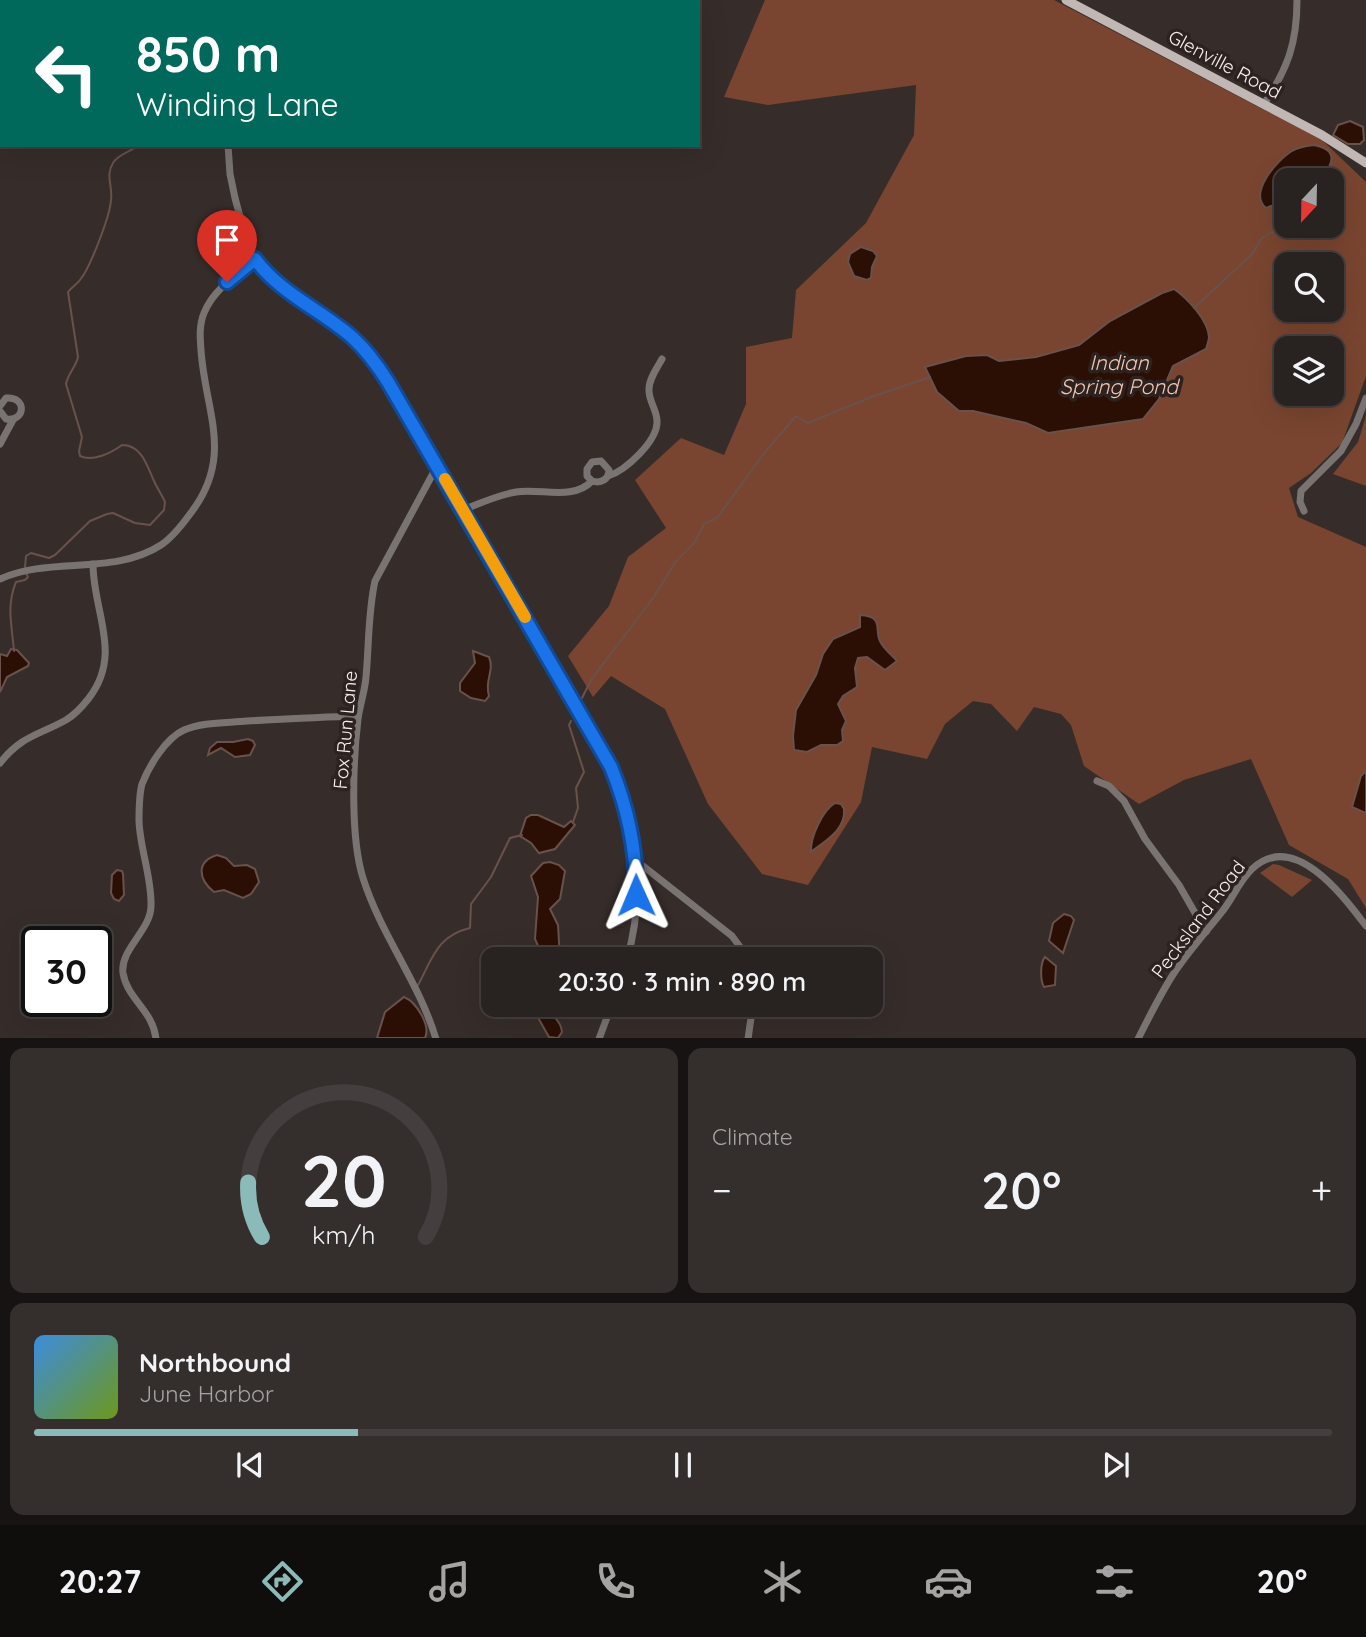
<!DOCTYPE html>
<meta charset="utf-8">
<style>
body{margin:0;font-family:Quicksand,sans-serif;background:#342f2d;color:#f1f3f6;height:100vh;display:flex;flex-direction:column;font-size:26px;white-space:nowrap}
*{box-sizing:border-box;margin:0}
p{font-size:23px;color:#a5a4a5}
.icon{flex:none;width:38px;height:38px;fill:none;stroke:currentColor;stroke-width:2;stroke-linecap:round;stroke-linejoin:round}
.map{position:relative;height:1038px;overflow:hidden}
.drawer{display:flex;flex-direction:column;gap:10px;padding:10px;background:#161312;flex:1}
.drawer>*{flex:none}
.banner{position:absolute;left:0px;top:0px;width:700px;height:147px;box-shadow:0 7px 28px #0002,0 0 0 2px #443f3e;background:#00695c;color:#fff;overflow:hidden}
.needle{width:46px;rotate:202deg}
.buttons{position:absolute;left:1274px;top:168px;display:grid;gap:14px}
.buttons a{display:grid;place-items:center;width:70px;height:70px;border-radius:14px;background:#282220;box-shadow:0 7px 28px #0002,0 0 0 2px #443f3e;font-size:35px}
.speed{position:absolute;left:21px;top:926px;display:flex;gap:14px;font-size:35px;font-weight:700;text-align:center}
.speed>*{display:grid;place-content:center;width:91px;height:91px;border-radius:50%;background:#282220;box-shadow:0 7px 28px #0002,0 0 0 2px #443f3e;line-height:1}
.speed .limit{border:4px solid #111;border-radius:10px;background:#fff;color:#111}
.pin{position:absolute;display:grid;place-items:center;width:60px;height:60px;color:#fff;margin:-72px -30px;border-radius:50% 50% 50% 0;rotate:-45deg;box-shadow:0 0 7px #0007}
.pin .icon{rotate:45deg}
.me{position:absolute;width:77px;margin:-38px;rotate:359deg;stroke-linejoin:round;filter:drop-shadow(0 0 5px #0008)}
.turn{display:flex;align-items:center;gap:24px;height:147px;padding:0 21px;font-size:32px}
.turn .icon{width:91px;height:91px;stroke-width:2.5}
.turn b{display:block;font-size:49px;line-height:60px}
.big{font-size:52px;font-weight:600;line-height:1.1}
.drawer .card{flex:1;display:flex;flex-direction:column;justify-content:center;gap:10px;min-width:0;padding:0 24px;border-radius:14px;background:#342f2d}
.drawer .dial{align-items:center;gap:0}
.dial svg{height:182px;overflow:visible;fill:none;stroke:#443f3e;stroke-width:7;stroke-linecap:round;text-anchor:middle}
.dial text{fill:#f1f3f6;stroke:none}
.song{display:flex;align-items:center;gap:21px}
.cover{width:84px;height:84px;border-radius:10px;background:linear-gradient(135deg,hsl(210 70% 55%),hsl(80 70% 35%))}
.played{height:7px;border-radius:4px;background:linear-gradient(90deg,#8bbbb9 25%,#443f3e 25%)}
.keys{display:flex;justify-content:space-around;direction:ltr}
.heat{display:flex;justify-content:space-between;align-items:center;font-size:38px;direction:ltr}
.drawer .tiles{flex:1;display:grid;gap:10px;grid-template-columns:1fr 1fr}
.card:last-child{grid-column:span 2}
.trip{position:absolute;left:481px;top:947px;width:402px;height:70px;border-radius:14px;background:#282220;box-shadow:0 7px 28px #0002,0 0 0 2px #443f3e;font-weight:600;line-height:70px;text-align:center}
.tab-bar{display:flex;height:112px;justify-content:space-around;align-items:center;background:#100e0d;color:#a5a4a5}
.tab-bar .icon{width:49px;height:49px}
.tab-bar .on{color:#8bbbb9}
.tab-bar b{font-size:32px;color:#f1f3f6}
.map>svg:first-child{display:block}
.green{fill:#794530;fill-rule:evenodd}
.water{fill:#2b0f05;stroke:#68524b;stroke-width:2}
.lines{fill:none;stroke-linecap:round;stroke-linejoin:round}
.stream{stroke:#68524b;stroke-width:2}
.minor{stroke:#797472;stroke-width:7}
.major{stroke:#c1b7b4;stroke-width:9}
.route-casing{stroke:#114b97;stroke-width:18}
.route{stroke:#1a73e8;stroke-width:12}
.slow{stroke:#f59e0b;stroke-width:12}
.labels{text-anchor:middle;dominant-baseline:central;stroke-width:7;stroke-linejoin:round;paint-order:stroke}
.street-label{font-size:19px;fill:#f6f0ee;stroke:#2c2320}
.water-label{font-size:21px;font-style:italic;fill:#f5c4b1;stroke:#2c2320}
</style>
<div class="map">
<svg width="1366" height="1039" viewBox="0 0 1366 1039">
<rect width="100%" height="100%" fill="#362d2a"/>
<g class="green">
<path d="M 765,0 L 1054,0 L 1322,140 L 1366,182 L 1366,376 L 1342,443 L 1311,473 L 1289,488 L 1298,517 L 1366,547 L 1366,908 L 1348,879 L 1289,845 L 1251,759 L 1184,780 L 1139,804 L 1084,766 L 1071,725 L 1061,714 L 1034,707 L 1017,731 L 991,704 L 973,701 L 945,724 L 927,759 L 872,747 L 861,802 L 808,885 L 762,874 L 708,804 L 665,709 L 611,676 L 593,697 L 568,656 L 609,606 L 628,557 L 666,528 L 635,480 L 681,438 L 724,455 L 746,404 L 746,347 L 792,338 L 796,290 L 866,223 L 914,135 L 916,85 L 768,105 L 724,97 ZM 1286,180 L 1332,180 L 1332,226 L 1286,226 ZM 1286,264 L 1332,264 L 1332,310 L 1286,310 ZM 1286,348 L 1332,348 L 1332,394 L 1286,394 Z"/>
<path d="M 1366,416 L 1366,486 L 1333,474 L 1358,442 Z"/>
<path d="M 1273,864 L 1279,865 L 1312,880 L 1292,897 L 1260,873 Z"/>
</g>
<g class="water">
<path d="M 1350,121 L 1363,127 L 1364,140 L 1360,144 L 1348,144 L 1333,135 L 1338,125 Z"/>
<path d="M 1314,145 C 1340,150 1332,164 1322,180 L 1286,180 L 1286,196 L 1279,203 L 1266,208 C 1248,193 1277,160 1292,151 C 1298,147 1306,146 1314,145 Z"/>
<path d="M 861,247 L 873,251 L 877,256 L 872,267 L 871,278 L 867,280 L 854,276 L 848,262 L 850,254 Z"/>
<path d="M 1174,289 C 1187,298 1208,320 1209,337 C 1209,341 1207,345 1206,349 L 1173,366 L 1159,399 L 1143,419 L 1048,433 L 1026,423 L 973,411 L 959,411 L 937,392 L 925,367 L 966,356 L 987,355 L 999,361 L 1036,357 L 1079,345 L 1110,321 L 1162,293 Z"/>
<path d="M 860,615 C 886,616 873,632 881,643 C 885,650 892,655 897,661 L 885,670 L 867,657 L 858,658 L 855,668 L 857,687 L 843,696 L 838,704 L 846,721 L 842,730 L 843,741 L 837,745 L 821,745 L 807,752 L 794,750 L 793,736 L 796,710 L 816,675 L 823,654 L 833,639 L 860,627 Z"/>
<path d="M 11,649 L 17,650 L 29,663 L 28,666 L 7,677 L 0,692 L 0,654 L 7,656 Z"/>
<path d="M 473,651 L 489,657 C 495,671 484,680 489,696 L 485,701 L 471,698 L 460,691 L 460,683 L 475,663 Z"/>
<path d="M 248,739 L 253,741 L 255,745 L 250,755 L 235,757 L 221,748 L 208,755 L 210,748 L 217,742 L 233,742 Z"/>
<path d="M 1366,771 L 1366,813 L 1352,807 L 1361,776 Z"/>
<path d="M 835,803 L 841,804 L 844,809 C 846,830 825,841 811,852 C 810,838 822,811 835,803 Z"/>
<path d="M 531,815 L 538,815 L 564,827 L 571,821 L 575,825 L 555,849 L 539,853 L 531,843 L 520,836 L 526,818 Z"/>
<path d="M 217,855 L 226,858 L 234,866 L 247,865 L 255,869 L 259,882 L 251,894 L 243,898 L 224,890 L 214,892 C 199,880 195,862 217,855 Z"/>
<path d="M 550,862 L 559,865 L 565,871 L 560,899 L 550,909 L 558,925 L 560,959 L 544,959 L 535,939 L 538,897 L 531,876 L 543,863 Z"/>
<path d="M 117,870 L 122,871 L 123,874 L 124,895 L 119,901 L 114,899 L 111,893 L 112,875 Z"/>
<path d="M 1064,914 L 1071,916 L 1074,920 L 1063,953 L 1049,941 L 1053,923 Z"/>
<path d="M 1045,957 L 1056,966 L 1055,985 L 1044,987 C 1040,980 1040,963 1045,957 Z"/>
<path d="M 404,997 C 416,1002 431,1025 425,1038 L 377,1038 L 385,1012 Z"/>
<path d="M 540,1009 C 550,1011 561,1021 562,1032 L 558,1038 L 549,1037 L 536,1014 Z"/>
</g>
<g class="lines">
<g class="stream">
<path d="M 235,2 L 236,0"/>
<path d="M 1194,308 L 1252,254 L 1262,238 L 1271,232 L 1284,231 L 1288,226"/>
<path d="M 25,567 L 26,556 L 31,553 L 49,558 L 55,555 L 90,521 L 107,514 L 113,513 L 135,523 L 150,525 L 164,510 L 165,502 C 162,495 157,488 154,481 C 147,466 142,445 122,445 C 111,453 93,462 80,456 L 79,451 L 82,437 L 66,384 C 68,373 76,367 78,357 L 68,292 C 72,287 76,285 80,280 C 90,268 110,216 111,200 C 113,186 105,176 113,163 C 119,153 130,153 138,145"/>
<path d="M 14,651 C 12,626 6,606 16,582 L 25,580 L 28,577 L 26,573"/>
<path d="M 582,698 L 591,680 L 653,598 L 676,561 L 695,542 L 704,524 L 717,518 L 765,452 L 796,416 L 808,423 L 874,396 L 930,377"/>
<path d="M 571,721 L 569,725 L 584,772 L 576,788 L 578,808 L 573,822"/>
<path d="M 417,987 C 432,960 436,936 470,928 L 471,904 L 491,877 L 510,838 L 522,835"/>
</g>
<g class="minor">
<path d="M 53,2 L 54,0"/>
<path d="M 205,2 L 205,0"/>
<path d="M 311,2 L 314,0"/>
<path d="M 1264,104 C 1288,68 1297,43 1297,0"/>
<path d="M 0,105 L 2,102"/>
<path d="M 228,145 L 230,174 L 235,198 L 243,228 L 255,259 L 275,282 L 353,338 L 375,362 L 422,439 L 611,767 C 636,828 646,894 627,959"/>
<path d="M 0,406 L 6,398 C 27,396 26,422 6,419 L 0,411"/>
<path d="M 0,444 L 13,420"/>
<path d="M 608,476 C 625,471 658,441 657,421 C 657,410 648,400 649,389 C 649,379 657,368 662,359"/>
<path d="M 463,510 C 480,503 498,495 516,492 C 541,488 573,501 592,481 C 601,484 609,479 609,470 L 601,461 L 592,462 L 587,469 L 587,476 L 592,481"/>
<path d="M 1304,511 L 1300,502 L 1301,491 L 1341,451 L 1356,424 L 1366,398"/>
<path d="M 0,579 C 50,556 113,576 161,545 C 173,537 182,525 190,514 C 235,456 205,412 201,350 C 200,338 199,325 204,313 C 213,290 237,274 255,259"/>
<path d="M 0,763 C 21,736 39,735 66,720 C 76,714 82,707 89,698 C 123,654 93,612 93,564"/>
<path d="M 1097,781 L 1109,786 L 1124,801 L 1145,839 L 1179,885 L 1206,932"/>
<path d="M 636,864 L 643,866 L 732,936 L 749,959"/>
<path d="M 156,1039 C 153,1010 127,999 123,973 C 120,949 151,930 151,906 C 152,878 140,849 139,821 C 139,810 139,795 142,784 C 149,766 166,738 184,730 C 202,722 227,723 247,721 C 284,719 321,717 358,716"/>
<path d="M 436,1039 C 419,982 381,935 363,878 C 350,837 353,761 358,719 C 360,704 365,691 366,677 C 369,645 368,612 375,581 L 437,466"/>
<path d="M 599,1039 L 612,1004"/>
<path d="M 748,1039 L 753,1004"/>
<path d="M 1138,1039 C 1149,1017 1161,993 1174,973 C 1188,952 1205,933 1221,913 C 1232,900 1239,881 1252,869 C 1294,829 1344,897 1366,926"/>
</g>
<path class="major" d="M 1066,0 L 1322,135 L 1366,163"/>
</g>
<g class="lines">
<defs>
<path id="route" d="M 227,282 L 255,259 C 281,294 321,310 353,338 C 367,351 378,366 388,382 L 611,767 C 628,809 637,850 636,895"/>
</defs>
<use href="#route" class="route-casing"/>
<use href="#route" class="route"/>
<path class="slow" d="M 445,479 L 525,617"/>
</g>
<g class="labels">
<g class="street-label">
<text transform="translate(1225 64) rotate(28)">Glenville Road</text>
<text transform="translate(345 730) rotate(-85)">Fox Run Lane</text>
<text transform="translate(1198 919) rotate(-53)">Pecksland Road</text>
</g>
<g class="water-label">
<text x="1119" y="362">Indian<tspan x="1119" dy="24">Spring Pond</tspan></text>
</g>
</g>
</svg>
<div class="buttons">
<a><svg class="needle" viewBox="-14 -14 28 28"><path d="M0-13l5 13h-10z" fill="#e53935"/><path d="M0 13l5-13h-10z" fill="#a5a4a5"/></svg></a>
<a><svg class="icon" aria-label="search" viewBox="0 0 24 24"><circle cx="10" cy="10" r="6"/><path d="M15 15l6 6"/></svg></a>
<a><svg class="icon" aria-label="layers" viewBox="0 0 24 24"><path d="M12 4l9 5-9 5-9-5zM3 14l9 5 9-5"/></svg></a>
</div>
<div class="speed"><div class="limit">30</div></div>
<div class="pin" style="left:227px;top:282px;background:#d93025"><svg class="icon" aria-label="arrive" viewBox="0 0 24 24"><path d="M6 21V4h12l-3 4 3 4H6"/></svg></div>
<svg class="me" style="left:636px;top:895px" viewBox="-20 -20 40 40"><path d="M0-17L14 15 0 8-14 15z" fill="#1a73e8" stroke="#fff" stroke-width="4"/></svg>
<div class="trip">20:30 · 3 min · 890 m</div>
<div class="banner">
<div class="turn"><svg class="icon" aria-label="left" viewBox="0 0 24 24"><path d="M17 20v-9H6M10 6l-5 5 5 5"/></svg><div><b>850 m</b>Winding Lane</div></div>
</div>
</div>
<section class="drawer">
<div class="tiles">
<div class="card dial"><svg viewBox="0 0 100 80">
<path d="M14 69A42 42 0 1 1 86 69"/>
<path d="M14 69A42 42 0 0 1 8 45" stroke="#8bbbb9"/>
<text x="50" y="56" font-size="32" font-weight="700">20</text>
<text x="50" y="72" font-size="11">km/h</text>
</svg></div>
<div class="card"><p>Climate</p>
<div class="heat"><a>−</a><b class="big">20°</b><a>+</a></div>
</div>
<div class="card">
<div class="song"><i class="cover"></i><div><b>Northbound</b><p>June Harbor</p></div></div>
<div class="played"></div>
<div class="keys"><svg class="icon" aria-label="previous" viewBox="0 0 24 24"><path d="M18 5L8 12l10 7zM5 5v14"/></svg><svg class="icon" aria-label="pause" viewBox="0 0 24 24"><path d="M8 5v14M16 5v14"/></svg><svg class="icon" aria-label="next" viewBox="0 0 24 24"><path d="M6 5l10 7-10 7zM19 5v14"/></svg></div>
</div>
</div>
</section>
<nav class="tab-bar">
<b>20:27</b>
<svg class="icon on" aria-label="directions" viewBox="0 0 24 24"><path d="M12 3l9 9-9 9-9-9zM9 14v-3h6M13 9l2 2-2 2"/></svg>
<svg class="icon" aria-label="music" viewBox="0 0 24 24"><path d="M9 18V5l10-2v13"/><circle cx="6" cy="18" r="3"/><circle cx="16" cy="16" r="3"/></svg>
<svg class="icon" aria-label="phone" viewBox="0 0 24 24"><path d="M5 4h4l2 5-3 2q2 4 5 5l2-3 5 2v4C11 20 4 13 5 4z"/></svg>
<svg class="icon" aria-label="climate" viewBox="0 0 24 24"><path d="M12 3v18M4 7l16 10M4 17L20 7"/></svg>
<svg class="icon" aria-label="car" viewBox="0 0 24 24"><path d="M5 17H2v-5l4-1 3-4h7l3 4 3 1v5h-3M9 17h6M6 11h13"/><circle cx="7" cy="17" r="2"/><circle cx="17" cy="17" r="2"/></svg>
<svg class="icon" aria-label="filters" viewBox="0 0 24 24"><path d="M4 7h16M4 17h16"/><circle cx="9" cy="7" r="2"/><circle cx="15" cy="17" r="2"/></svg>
<b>20°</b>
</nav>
